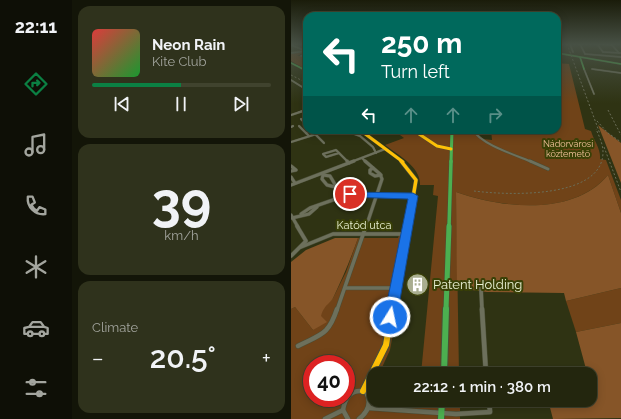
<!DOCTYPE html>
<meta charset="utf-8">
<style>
body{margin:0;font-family:Raleway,sans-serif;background:#2f321c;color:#f1f3f6;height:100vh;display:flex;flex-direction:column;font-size:15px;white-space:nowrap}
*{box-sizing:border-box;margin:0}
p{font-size:13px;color:#a3a59e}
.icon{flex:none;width:22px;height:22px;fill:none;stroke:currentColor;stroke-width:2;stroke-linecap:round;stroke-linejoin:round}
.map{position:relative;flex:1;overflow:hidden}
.side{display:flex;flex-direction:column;gap:6px;padding:6px;background:#131508;width:219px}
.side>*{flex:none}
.banner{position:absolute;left:12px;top:12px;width:258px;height:122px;border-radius:12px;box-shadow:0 2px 10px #0003,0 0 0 1px #40432e;background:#00695c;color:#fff;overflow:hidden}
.speed{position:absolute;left:12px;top:355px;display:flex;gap:8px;font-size:20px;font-weight:700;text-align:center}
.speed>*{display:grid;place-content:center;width:52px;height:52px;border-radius:50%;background:#23260e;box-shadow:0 2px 10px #0003,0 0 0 1px #40432e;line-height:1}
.speed .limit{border:6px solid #d22;background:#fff;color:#111}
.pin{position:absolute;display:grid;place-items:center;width:34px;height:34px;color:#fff;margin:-17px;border:2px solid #fff;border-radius:50%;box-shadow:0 1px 4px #0007}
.me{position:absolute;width:44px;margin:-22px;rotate:10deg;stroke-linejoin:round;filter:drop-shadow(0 0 3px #0008)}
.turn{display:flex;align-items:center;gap:14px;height:84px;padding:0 12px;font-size:18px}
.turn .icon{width:52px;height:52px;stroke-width:2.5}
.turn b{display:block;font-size:28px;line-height:34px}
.lanes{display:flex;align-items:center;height:38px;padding:0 12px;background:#0003;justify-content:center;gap:20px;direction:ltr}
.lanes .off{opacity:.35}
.big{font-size:30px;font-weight:600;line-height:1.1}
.side .tile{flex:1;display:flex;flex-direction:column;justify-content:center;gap:6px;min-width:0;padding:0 14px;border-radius:12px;background:#2f321c}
.side .dial{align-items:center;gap:0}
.dial b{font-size:52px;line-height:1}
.song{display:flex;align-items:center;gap:12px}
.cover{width:48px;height:48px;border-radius:6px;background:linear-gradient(135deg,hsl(0 70% 55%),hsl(130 70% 35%))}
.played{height:4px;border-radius:2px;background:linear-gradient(90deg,#0b8043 50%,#40432e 50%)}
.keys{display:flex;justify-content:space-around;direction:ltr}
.heat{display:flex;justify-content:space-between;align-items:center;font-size:22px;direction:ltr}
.trip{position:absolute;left:76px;top:367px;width:230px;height:40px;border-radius:12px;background:#23260e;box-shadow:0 2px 10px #0003,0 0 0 1px #40432e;font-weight:600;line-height:40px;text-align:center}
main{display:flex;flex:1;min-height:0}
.tabs{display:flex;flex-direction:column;width:72px;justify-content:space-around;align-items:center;background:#0e0f06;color:#a3a59e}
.tabs .icon{width:28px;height:28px}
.tabs .selected{color:#0b8043}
.tabs b{font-size:18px;color:#f1f3f6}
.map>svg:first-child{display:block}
.green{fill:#704318;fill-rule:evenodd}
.forest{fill:#865528}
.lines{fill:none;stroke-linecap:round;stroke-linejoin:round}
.street-far4-casing{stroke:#4a4e36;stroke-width:2}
.street-far3-casing{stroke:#4a4e36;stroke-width:2.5}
.street-far2-casing{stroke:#4a4e36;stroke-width:4}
.street-far1-casing{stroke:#4a4e36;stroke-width:4.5}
.street-casing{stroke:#4a4e36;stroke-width:5.5}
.fast-far4-casing{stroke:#4a4e36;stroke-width:2}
.fast-far3-casing{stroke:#4a4e36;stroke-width:3.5}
.fast-far2-casing{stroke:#4a4e36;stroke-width:4.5}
.fast-far1-casing{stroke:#4a4e36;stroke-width:6}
.fast-casing{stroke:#4a4e36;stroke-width:8}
.slow-far3-casing{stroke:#4a4e36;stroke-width:3.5}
.slow-far2-casing{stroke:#4a4e36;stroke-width:4.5}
.slow-far1-casing{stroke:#4a4e36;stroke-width:6}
.slow-casing{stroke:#4a4e36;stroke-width:8}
.street-far4{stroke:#6d705c;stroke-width:1.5}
.street-far3{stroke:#6d705c;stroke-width:2}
.street-far2{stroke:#6d705c;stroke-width:3}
.street-far1{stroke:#6d705c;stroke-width:3.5}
.street{stroke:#6d705c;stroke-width:4.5}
.fast-far4{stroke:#4caf50;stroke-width:1.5}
.fast-far3{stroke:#4caf50;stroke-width:3}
.fast-far2{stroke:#4caf50;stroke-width:3.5}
.fast-far1{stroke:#4caf50;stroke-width:5}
.fast{stroke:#4caf50;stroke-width:6}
.slow-far3{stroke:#ffc107;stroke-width:3}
.slow-far2{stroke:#ffc107;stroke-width:3.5}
.slow-far1{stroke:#ffc107;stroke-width:5}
.slow{stroke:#ffc107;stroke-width:6}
.rail{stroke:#6b6e58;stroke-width:1;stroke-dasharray:2 2;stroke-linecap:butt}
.route{fill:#1a73e8;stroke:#114b97}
.labels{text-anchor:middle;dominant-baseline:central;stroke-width:4;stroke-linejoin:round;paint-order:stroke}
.far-park-label{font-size:9px;fill:#f6c39d;stroke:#394006}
.street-label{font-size:11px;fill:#eaf1d4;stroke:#394006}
.near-poi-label{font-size:13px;fill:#eaf1d4;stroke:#394006;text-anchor:start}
</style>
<main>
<nav class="tabs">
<b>22:11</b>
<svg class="icon selected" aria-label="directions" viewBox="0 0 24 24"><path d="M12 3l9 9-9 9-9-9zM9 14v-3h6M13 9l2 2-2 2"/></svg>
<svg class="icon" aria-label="music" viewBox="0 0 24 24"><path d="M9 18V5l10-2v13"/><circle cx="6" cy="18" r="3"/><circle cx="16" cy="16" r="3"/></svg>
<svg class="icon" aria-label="phone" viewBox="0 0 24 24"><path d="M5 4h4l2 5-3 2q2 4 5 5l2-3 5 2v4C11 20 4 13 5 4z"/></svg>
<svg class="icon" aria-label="climate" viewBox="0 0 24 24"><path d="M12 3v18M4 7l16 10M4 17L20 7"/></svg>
<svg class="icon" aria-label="car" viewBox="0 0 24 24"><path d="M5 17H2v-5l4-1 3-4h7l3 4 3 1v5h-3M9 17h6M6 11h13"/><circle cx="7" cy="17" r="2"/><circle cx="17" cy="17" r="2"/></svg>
<svg class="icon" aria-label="filters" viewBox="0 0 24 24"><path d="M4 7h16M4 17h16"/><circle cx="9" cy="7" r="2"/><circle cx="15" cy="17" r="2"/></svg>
</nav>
<section class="side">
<div class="tile">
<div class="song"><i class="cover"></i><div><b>Neon Rain</b><p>Kite Club</p></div></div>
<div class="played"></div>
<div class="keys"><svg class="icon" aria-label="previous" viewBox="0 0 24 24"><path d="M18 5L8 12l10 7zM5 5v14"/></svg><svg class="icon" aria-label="pause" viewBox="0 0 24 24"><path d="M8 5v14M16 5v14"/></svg><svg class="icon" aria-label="next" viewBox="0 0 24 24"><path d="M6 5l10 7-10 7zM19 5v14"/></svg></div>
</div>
<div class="tile dial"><b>39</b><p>km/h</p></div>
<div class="tile"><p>Climate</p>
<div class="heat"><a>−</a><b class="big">20.5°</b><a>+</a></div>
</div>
</section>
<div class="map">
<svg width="330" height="419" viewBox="0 0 330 419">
<rect width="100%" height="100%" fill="#2f3313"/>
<g class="green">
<path d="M 10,50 L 14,52 L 6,56 L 16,55 L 16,70 L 0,61 L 0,52 Z"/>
<path d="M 266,63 L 278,64 L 294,129 L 300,131 C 303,141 310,149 309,159 L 315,160 L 330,200 L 330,213 L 317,175 C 281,217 212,208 165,192 L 168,374 L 130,374 L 147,196 L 142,195 L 143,185 L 129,185 C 130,167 107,155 94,145 L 113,138 L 105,132 L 108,131 L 107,130 L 183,130 L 192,139 L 201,140 L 200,130 L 266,130 Z"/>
<path d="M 108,235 L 120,236 L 99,350 L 88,374 L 83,374 L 83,400 L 127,401 L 128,400 L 169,400 L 169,419 L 0,419 L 0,309 L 4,307 L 22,330 L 33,307 L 42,298 L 55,272 L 67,238 L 107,238 ZM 21,364 L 55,364 L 55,398 L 21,398 Z"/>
<path d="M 330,288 L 330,323 L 285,332 L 275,301 Z"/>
</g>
<g class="forest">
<path d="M 307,125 L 330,143 L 330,183 Z"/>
<path d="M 317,175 L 330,213 L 330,288 L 275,301 L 273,293 L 196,292 L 166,288 L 165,192 C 210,208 282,217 317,175 Z"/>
<path d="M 44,238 L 67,238 C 60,258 52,277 43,296 C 39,305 34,303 30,316 L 36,322 L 22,330 L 4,307 L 0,309 L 0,262 L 15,250 Z"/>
<path d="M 330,323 L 330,418 L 262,419 L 257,400 L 299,400 L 299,374 L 251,374 L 250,368 L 295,369 L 285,332 Z"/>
</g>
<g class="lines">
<defs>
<g id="street-far4">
<path d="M 279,44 L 282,52"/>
<path d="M 289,44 L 294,54"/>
<path d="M 306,44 L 312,52"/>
<path d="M 309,44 L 321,45"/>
<path d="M 320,44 L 328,53"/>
<path d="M 0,45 L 15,51"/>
<path d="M 312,52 L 330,53"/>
<path d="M 0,53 L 16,51"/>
<path d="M 294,54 L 330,57"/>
<path d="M 10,56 L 16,54"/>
<path d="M 293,69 L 303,94"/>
<path d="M 301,69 L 330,73"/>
<path d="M 0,80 L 16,90"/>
<path d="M 8,112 L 16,110"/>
</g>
<g id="street-far3">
<path d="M 0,115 L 12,111"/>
<path d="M 10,119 L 16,125"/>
<path d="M 8,126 L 15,133"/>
<path d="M 0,127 L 2,126"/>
<path d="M 53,130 L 69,136 L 82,147 L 85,153"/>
<path d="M 182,130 C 189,144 227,156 241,162"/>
<path d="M 24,134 L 33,143"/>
<path d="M 18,136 L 15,133 L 21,130"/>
<path d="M 0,142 L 38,130"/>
<path d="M 45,150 L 48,153 L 35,157 L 32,154 Z"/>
<path d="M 48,153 L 57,162"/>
<path d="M 71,158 L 75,162"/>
<path d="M 60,162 L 94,149"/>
</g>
<g id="street-far2">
<path d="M 56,161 L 58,163"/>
<path d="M 74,161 L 89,174 L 91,179 L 75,227"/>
<path d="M 239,161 L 257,169"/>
<path d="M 0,166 L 5,170 L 0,171"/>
<path d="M 82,168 L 79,170 L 79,173 L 84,176 L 90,175"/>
<path d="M 32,175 L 39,176 L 51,196"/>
<path d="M 32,175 L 31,179 L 36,185 L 44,187"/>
<path d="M 0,177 L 4,183"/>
<path d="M 0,185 L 63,161"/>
<path d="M 10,214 L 19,208 L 59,194 L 122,196"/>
<path d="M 0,215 L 7,227"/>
<path d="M 1,218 L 18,214 L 26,207"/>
</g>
<g id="street-far1">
<path d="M 10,247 L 42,234 L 115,234"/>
<path d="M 0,256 L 15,241 L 6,226"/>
<path d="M 55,288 L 104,288"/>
<path d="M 190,288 L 191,310"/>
<path d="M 46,310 L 75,226"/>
</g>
<g id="street">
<path d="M 191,309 L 195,374"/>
<path d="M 7,346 C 30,334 37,336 46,309"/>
<path d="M 78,408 L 165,414 L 199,412 L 198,400"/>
<path d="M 34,419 L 52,410"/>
<path d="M 57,419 L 52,410 C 54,397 61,388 75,392 C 81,403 77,412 68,419"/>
</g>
<g id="fast-far4">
<path d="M 266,53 L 330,64"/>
<path d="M 289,57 L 293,69"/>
<path d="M 0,63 L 16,71"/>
</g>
<path id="fast-far3" d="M 160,162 L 161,130"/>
<path id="fast-far2" d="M 158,227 L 160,161"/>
<path id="fast-far1" d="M 155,310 L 158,226"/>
<g id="fast">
<path d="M 153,374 L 155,309"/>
<path d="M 150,419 L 151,400"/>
</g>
<g id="slow-far3">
<path d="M 69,130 L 112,162"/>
<path d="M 122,130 L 146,146 L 160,149"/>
</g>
<path id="slow-far2" d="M 110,161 L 125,180 L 117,227"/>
<path id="slow-far1" d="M 101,310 L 117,226"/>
<path id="slow" d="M 72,391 L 95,345 L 101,309"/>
</defs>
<use href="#street-far4" class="street-far4-casing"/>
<use href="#street-far3" class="street-far3-casing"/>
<use href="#street-far2" class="street-far2-casing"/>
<use href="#street-far1" class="street-far1-casing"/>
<use href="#street" class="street-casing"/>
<use href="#fast-far4" class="fast-far4-casing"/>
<use href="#fast-far3" class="fast-far3-casing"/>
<use href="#fast-far2" class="fast-far2-casing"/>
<use href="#fast-far1" class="fast-far1-casing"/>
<use href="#fast" class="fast-casing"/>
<use href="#slow-far3" class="slow-far3-casing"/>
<use href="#slow-far2" class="slow-far2-casing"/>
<use href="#slow-far1" class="slow-far1-casing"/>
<use href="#slow" class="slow-casing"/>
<use href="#street-far4" class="street-far4"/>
<use href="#street-far3" class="street-far3"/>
<use href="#street-far2" class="street-far2"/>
<use href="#street-far1" class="street-far1"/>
<use href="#street" class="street"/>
<use href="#fast-far4" class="fast-far4"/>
<use href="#fast-far3" class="fast-far3"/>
<use href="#fast-far2" class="fast-far2"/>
<use href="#fast-far1" class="fast-far1"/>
<use href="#fast" class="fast"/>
<use href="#slow-far3" class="slow-far3"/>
<use href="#slow-far2" class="slow-far2"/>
<use href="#slow-far1" class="slow-far1"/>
<use href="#slow" class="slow"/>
<g class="rail">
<path d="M 276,44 L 309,134"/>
<path d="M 0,75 L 16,83"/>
<path d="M 317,110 L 330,135"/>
<path d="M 306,121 L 317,133 L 330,142"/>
<path d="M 313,147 L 330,192"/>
<path d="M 183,191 C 214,195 312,200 312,152 C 312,144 308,136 305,129"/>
</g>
</g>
<linearGradient id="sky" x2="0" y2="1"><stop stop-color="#1a1c0a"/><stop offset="0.43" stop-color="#475044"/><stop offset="1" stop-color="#475044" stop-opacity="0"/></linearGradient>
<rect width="330" height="103" fill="url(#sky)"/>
<path class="route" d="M 56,192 L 122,193 L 127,196 L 106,317 L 104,321 L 99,323 L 95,321 L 93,317 L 117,199 L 59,197 L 54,194 Z"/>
<defs>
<symbol id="building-disc" viewBox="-11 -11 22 22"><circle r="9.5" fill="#a9ae90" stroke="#394006"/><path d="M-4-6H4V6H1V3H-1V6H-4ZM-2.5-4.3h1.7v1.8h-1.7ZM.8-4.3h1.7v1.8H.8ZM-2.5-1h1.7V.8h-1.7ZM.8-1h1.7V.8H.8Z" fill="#fff"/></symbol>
</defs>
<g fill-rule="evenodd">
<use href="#building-disc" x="114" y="272" width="25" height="25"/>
</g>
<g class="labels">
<g class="far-park-label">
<text x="277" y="144">Nádorvárosi<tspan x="277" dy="10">köztemető</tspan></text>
</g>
<g class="street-label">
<text x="73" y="225">Katód utca</text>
</g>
<g class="near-poi-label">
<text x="142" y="284">Patent Holding</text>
</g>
</g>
</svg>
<div class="speed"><div class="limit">40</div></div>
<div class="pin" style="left:59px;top:194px;background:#d93025"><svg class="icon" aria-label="arrive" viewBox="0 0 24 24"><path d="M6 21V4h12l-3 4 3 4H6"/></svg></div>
<svg class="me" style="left:99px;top:317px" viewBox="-20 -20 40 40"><circle r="17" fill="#1a73e8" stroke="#fff" stroke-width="3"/><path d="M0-11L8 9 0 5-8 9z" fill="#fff"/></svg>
<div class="trip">22:12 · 1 min · 380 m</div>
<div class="banner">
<div class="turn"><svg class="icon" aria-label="left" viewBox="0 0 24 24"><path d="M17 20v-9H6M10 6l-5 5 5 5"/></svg><div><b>250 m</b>Turn left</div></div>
<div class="lanes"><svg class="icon" aria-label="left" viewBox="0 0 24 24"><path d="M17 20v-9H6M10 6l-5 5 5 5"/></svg><svg class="icon off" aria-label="ahead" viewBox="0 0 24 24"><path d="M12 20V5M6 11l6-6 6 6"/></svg><svg class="icon off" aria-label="ahead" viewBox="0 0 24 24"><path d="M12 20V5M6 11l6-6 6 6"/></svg><svg class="icon off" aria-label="right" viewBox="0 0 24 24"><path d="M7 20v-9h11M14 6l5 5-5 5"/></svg></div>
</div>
</div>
</main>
